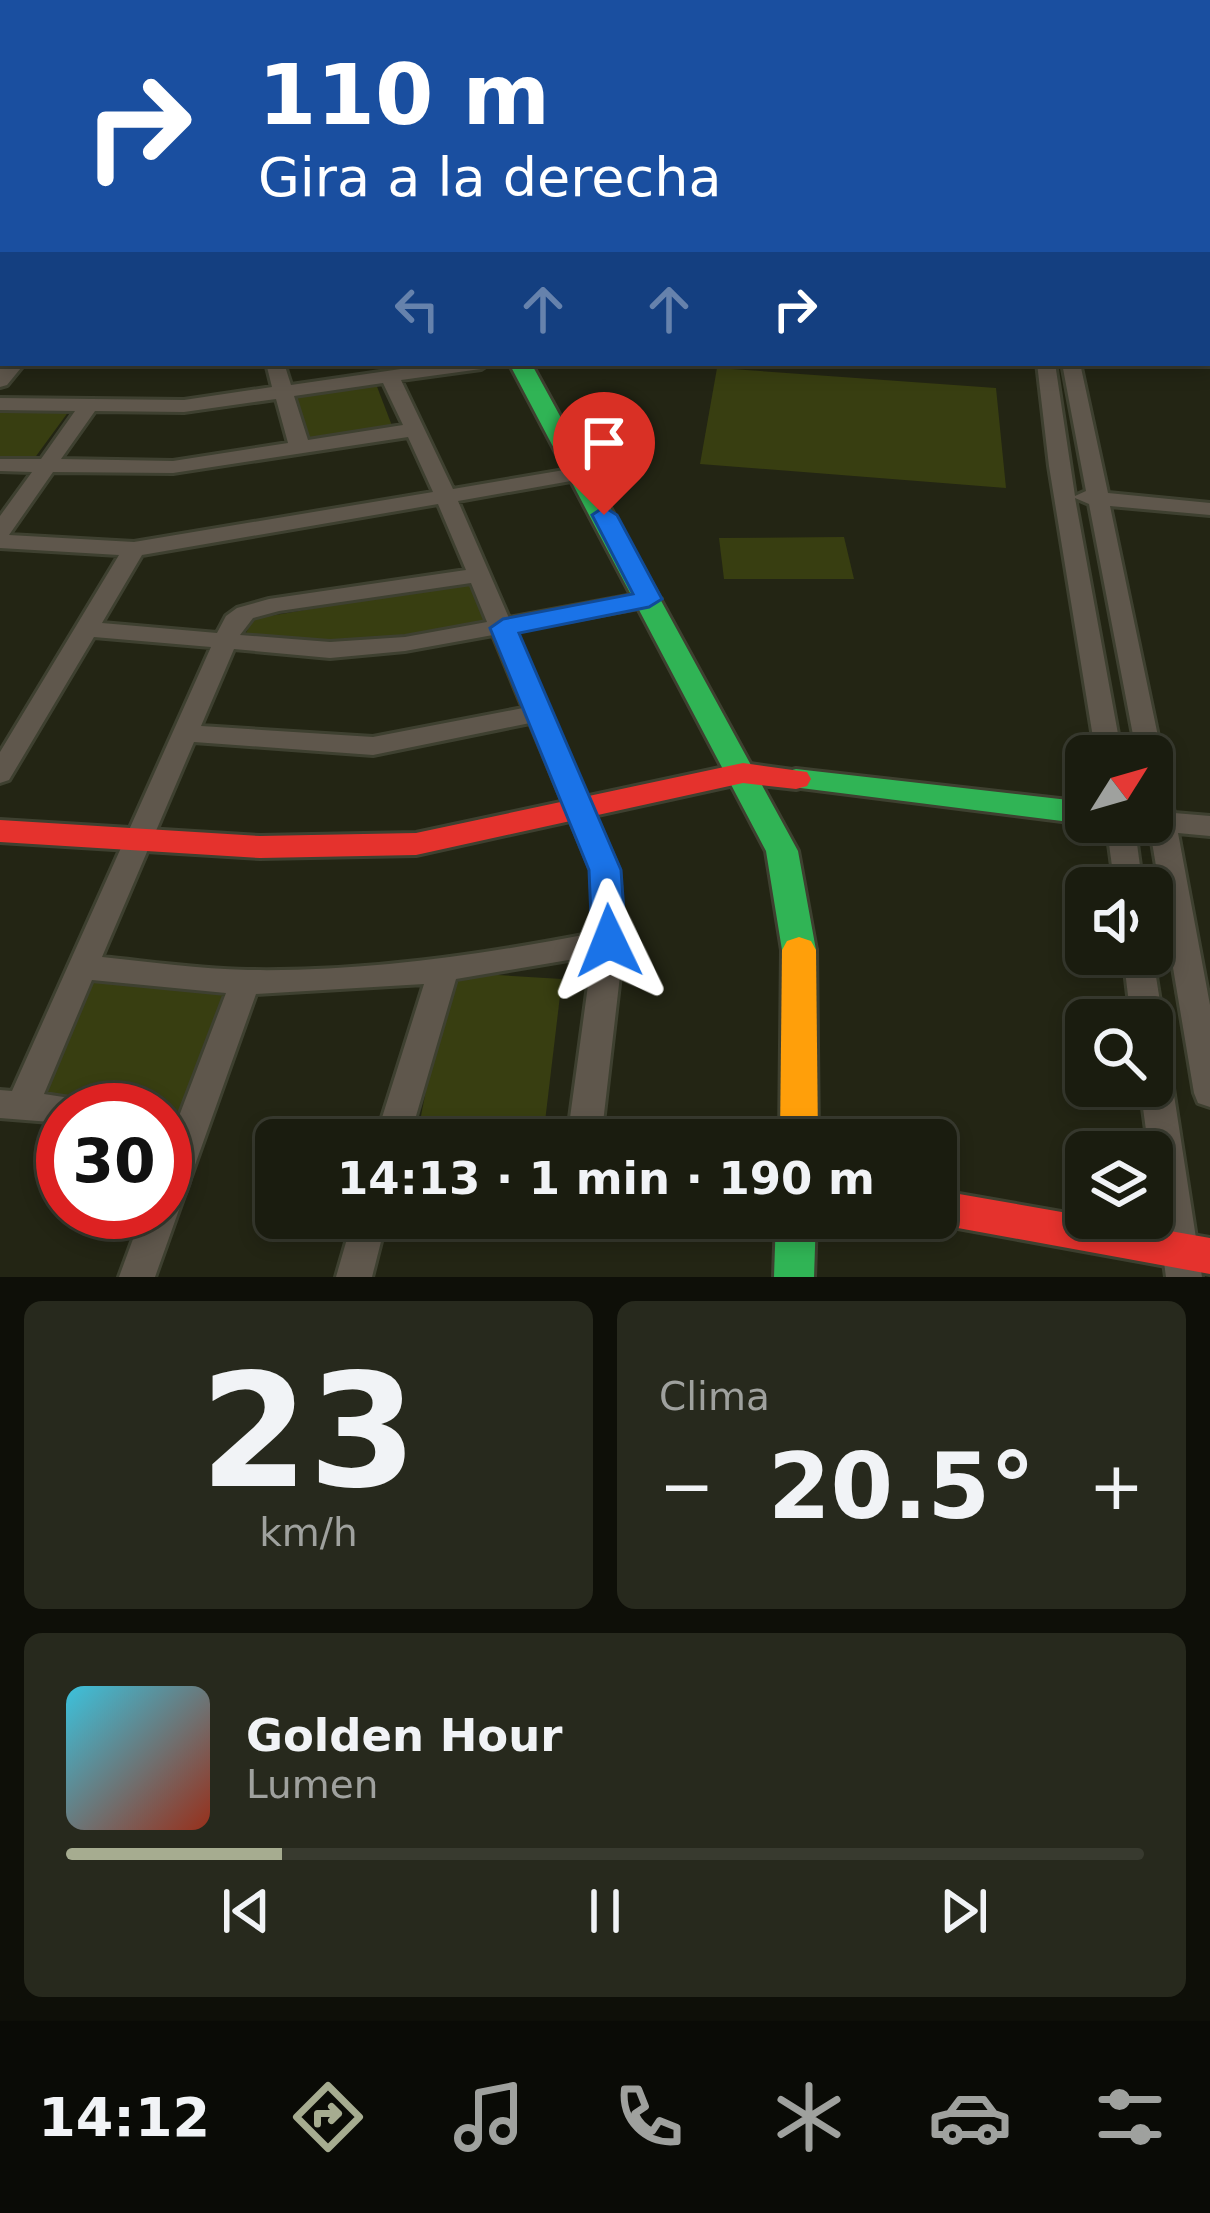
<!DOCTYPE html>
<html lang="es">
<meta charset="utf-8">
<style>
body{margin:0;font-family:"DejaVu Sans",sans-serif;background:#27291d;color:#f1f3f6;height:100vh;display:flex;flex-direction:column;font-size:45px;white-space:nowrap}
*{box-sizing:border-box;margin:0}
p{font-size:39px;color:#9fa19e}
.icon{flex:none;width:66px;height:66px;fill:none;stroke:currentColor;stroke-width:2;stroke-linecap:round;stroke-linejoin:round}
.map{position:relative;height:1277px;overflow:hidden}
.side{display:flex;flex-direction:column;gap:24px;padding:24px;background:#0e0f08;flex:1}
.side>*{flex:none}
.top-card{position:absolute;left:0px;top:0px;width:1212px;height:366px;box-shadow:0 6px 18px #0003,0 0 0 3px #383a2f;background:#1a4fa0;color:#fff;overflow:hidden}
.needle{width:78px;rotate:53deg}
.buttons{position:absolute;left:1065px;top:735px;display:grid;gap:24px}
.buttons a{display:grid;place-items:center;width:108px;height:108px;border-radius:18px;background:#1a1c0f;box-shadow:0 6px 18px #0003,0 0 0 3px #383a2f;font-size:60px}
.speed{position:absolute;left:36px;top:1083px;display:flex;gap:24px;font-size:60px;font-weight:700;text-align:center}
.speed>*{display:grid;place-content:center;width:156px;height:156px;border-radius:50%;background:#1a1c0f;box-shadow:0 6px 18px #0003,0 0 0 3px #383a2f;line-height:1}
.speed .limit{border:18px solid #d22;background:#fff;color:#111}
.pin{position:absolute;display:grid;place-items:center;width:102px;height:102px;color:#fff;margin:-123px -51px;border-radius:50% 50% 50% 0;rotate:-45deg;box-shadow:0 0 12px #0007}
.pin .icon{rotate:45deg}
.me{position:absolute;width:132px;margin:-66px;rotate:358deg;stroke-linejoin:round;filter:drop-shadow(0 0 9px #0008)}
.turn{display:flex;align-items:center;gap:42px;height:252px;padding:0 60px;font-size:54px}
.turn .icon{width:156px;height:156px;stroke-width:2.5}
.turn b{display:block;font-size:84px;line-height:102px}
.lanes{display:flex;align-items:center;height:114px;padding:0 60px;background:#0003;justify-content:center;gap:60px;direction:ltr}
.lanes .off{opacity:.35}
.big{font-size:90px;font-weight:700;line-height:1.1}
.side .widget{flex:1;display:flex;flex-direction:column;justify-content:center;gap:18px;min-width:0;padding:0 42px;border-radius:18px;background:#27291d}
.side .dial{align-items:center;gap:0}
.dial b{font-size:156px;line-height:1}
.song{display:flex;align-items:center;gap:36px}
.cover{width:144px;height:144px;border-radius:18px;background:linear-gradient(135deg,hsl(190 70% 55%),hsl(10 70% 35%))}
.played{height:12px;border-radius:6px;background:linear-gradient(90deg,#a6ac90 20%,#383a2f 20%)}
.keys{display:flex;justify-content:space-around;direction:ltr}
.heat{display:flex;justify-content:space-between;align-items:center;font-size:66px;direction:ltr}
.side .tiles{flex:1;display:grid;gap:24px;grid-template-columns:1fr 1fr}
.widget:last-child{grid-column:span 2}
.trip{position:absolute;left:255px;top:1119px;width:702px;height:120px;border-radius:18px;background:#1a1c0f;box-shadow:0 6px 18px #0003,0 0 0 3px #383a2f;font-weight:700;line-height:120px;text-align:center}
.tab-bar{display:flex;height:192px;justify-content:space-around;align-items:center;background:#0a0b06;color:#9fa19e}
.tab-bar .icon{width:84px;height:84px}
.tab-bar .current{color:#a6ac90}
.tab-bar b{font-size:54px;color:#f1f3f6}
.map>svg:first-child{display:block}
.green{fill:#383e11}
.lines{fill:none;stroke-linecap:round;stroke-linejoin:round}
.street-casing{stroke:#3e4030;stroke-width:6}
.fast-casing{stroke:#3e4030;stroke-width:6}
.slow-casing{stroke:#3e4030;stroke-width:6}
.jam-casing{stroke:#3e4030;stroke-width:6}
.street{fill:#5f574c;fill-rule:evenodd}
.fast{fill:#30b455;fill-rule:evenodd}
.slow{fill:#ff9f0a;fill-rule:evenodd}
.jam{fill:#e5322d;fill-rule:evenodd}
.route{fill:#1a73e8;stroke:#114b97;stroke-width:3}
</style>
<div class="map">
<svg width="1210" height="1277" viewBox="0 0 1210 1277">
<rect width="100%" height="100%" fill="#232514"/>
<g class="green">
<path d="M 550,0 L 1210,0 L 1210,18 L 1209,3 Z"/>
<path d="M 717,368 L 996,388 L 1006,488 L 700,464 Z"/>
<path d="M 376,384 L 394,431 L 310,445 L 294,396 Z"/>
<path d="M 0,408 L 69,411 L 31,463 L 0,461 Z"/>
<path d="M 844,537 L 854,579 L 724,579 L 719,538 Z"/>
<path d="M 471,581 L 490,625 L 368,644 L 244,638 L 252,619 Z"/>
<path d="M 449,972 L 562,979 L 544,1130 L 420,1121 Z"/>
<path d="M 88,975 L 236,990 L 189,1112 L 34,1099 Z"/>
</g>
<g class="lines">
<defs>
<g id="street">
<path d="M 1210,52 L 1210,61 L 1209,61 L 1209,52 Z"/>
<rect x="1209" y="136" width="1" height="8"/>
<rect x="1209" y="222" width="1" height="10"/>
<path d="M 3,249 L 3,262 L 0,263 L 0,250 Z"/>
<rect x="1209" y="259" width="1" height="13"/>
<rect x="0" y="336" width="3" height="12"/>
<rect x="1209" y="344" width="1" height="12"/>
<path d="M 6,363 L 25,363 L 7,385 L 0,387 L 0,369 Z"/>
<path d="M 266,363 L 284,363 L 291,385 L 442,363 L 490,363 L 481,369 L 401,380 L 453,489 L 582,467 L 592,473 L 582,479 L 458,501 L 509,618 L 649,592 L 661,599 L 649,606 L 515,631 L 619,870 L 624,941 L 601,1140 L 567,1140 L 592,956 L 456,979 L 409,1140 L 375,1140 L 424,984 L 256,994 L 155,1277 L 119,1277 L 143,1212 L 165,1212 L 165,1153 L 226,993 L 92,980 L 44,1094 L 83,1100 L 87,1110 L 63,1110 L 63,1123 L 0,1118 L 0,1090 L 12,1091 L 211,647 L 94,637 L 9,780 L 0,783 L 0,752 L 119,555 L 0,548 L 0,516 L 32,472 L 0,471 L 0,459 L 41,459 L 75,411 L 0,410 L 0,398 L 184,400 L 272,387 ZM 383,383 L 403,425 L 308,440 L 294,396 ZM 276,399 L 288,443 L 173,461 L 61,459 L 95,411 L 184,412 ZM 408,437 L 433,492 L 134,542 L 9,535 L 53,472 L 173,473 ZM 438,504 L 466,570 L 269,599 L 237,608 L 226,616 L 217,633 L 102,623 L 142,555 ZM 471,583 L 487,622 L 405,637 L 330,642 L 240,635 L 253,618 L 279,611 ZM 493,635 L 523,708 L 373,737 L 201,726 L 234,649 L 330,658 L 405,651 ZM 530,723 L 591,870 L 594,933 C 480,955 365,972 248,970 C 199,969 151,962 102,957 L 194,742 L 373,755 Z"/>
<path d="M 1037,363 L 1055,363 L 1075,496 L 1086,491 L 1062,363 L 1080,363 L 1108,493 L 1210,503 L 1210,515 L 1110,506 L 1174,813 L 1210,816 L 1210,836 L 1178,833 L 1210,1005 L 1210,1107 L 1198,1103 L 1194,1093 L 1150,830 L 1140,822 L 1152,822 L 1152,756 L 1137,756 L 1089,504 L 1075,498 L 1122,756 L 1096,756 L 1049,466 Z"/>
<path d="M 1106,822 L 1134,822 L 1143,888 L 1115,888 Z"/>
<path d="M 1152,952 L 1163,1020 L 1152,1031 L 1152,1020 L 1131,1020 L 1123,954 Z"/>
<path d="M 1152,1043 L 1163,1047 L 1168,1056 L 1202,1277 L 1166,1277 L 1140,1086 L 1152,1086 Z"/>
<path d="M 353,1218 L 387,1218 L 372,1277 L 336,1277 Z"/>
</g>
<g id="fast">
<path d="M 509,363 L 531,363 L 798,851 L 816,950 L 811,959 L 799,963 L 787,959 L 782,950 L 766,851 Z"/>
<path d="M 796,769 L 1086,802 L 1086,822 L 1092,822 L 1086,824 L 785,786 L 781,779 L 785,772 Z"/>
<path d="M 776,1218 L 816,1218 L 814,1277 L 774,1277 Z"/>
</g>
<path id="slow" d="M 799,937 L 811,941 L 816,950 L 818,1140 L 780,1140 L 782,950 L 787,941 Z"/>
<g id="jam">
<path d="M 743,763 L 807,772 L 811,779 L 807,786 L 796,789 L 743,783 L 416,855 L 260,858 L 0,842 L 0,820 L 260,836 L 416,833 Z"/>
<path d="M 936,1190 L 1210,1238 L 1210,1274 L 936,1224 L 922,1218 L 936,1218 Z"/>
</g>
</defs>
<use href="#street" class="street-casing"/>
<use href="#fast" class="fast-casing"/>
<use href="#slow" class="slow-casing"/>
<use href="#jam" class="jam-casing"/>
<use href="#street" class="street"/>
<use href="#fast" class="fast"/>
<use href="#slow" class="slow"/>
<use href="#jam" class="jam"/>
</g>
<path class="route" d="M 604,507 L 617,515 L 662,599 L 649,607 L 519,633 L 621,870 L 626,941 L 621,950 L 609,954 L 597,950 L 592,941 L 589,870 L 490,628 L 503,619 L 633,594 L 592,515 Z"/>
</svg>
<div class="buttons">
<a><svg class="needle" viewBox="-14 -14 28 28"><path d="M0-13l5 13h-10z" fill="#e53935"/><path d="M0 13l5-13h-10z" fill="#9fa19e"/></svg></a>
<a><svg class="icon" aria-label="sound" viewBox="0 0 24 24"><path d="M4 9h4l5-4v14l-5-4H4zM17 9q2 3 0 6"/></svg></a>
<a><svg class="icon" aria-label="search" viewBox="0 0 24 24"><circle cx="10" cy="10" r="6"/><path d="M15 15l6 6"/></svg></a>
<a><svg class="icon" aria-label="layers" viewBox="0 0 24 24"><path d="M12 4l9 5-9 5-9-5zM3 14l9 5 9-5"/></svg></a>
</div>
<div class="speed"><div class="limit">30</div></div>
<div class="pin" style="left:604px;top:515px;background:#d93025"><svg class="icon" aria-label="arrive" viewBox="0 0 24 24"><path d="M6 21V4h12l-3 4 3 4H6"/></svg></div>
<svg class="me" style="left:609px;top:941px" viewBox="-20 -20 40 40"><path d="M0-17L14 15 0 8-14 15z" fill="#1a73e8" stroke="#fff" stroke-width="4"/></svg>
<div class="trip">14:13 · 1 min · 190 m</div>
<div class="top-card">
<div class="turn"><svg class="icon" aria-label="right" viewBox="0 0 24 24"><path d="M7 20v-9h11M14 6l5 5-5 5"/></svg><div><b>110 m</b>Gira a la derecha</div></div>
<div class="lanes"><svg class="icon off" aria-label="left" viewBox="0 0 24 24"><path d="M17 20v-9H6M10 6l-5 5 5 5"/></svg><svg class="icon off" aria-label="ahead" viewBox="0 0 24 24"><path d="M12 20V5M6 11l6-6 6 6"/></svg><svg class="icon off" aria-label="ahead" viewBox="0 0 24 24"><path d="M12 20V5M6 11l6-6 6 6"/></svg><svg class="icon" aria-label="right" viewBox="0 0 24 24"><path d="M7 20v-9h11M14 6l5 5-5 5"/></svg></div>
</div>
</div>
<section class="side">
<div class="tiles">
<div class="widget dial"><b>23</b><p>km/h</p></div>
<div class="widget"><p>Clima</p>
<div class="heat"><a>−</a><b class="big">20.5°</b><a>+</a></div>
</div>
<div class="widget">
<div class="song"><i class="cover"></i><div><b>Golden Hour</b><p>Lumen</p></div></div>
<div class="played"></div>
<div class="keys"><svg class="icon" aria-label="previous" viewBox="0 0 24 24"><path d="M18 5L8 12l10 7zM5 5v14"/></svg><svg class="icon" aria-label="pause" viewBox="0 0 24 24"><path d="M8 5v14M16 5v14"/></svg><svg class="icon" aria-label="next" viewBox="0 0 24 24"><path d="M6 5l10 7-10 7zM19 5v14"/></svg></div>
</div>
</div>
</section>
<nav class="tab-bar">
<b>14:12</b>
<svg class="icon current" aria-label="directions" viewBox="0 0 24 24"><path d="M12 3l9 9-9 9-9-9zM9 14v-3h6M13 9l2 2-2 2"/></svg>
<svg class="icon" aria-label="music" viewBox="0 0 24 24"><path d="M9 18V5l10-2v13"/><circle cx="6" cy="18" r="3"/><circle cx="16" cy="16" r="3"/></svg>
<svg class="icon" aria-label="phone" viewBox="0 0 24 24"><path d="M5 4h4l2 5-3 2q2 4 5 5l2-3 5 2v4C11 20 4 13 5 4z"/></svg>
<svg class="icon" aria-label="climate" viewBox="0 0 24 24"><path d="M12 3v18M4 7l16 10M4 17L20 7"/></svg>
<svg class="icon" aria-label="car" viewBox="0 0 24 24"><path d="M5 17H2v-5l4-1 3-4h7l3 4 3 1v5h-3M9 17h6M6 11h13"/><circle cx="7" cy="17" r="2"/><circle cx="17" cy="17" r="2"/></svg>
<svg class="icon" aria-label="filters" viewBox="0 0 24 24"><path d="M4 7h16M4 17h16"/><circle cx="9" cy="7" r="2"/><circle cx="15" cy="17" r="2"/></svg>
</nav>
